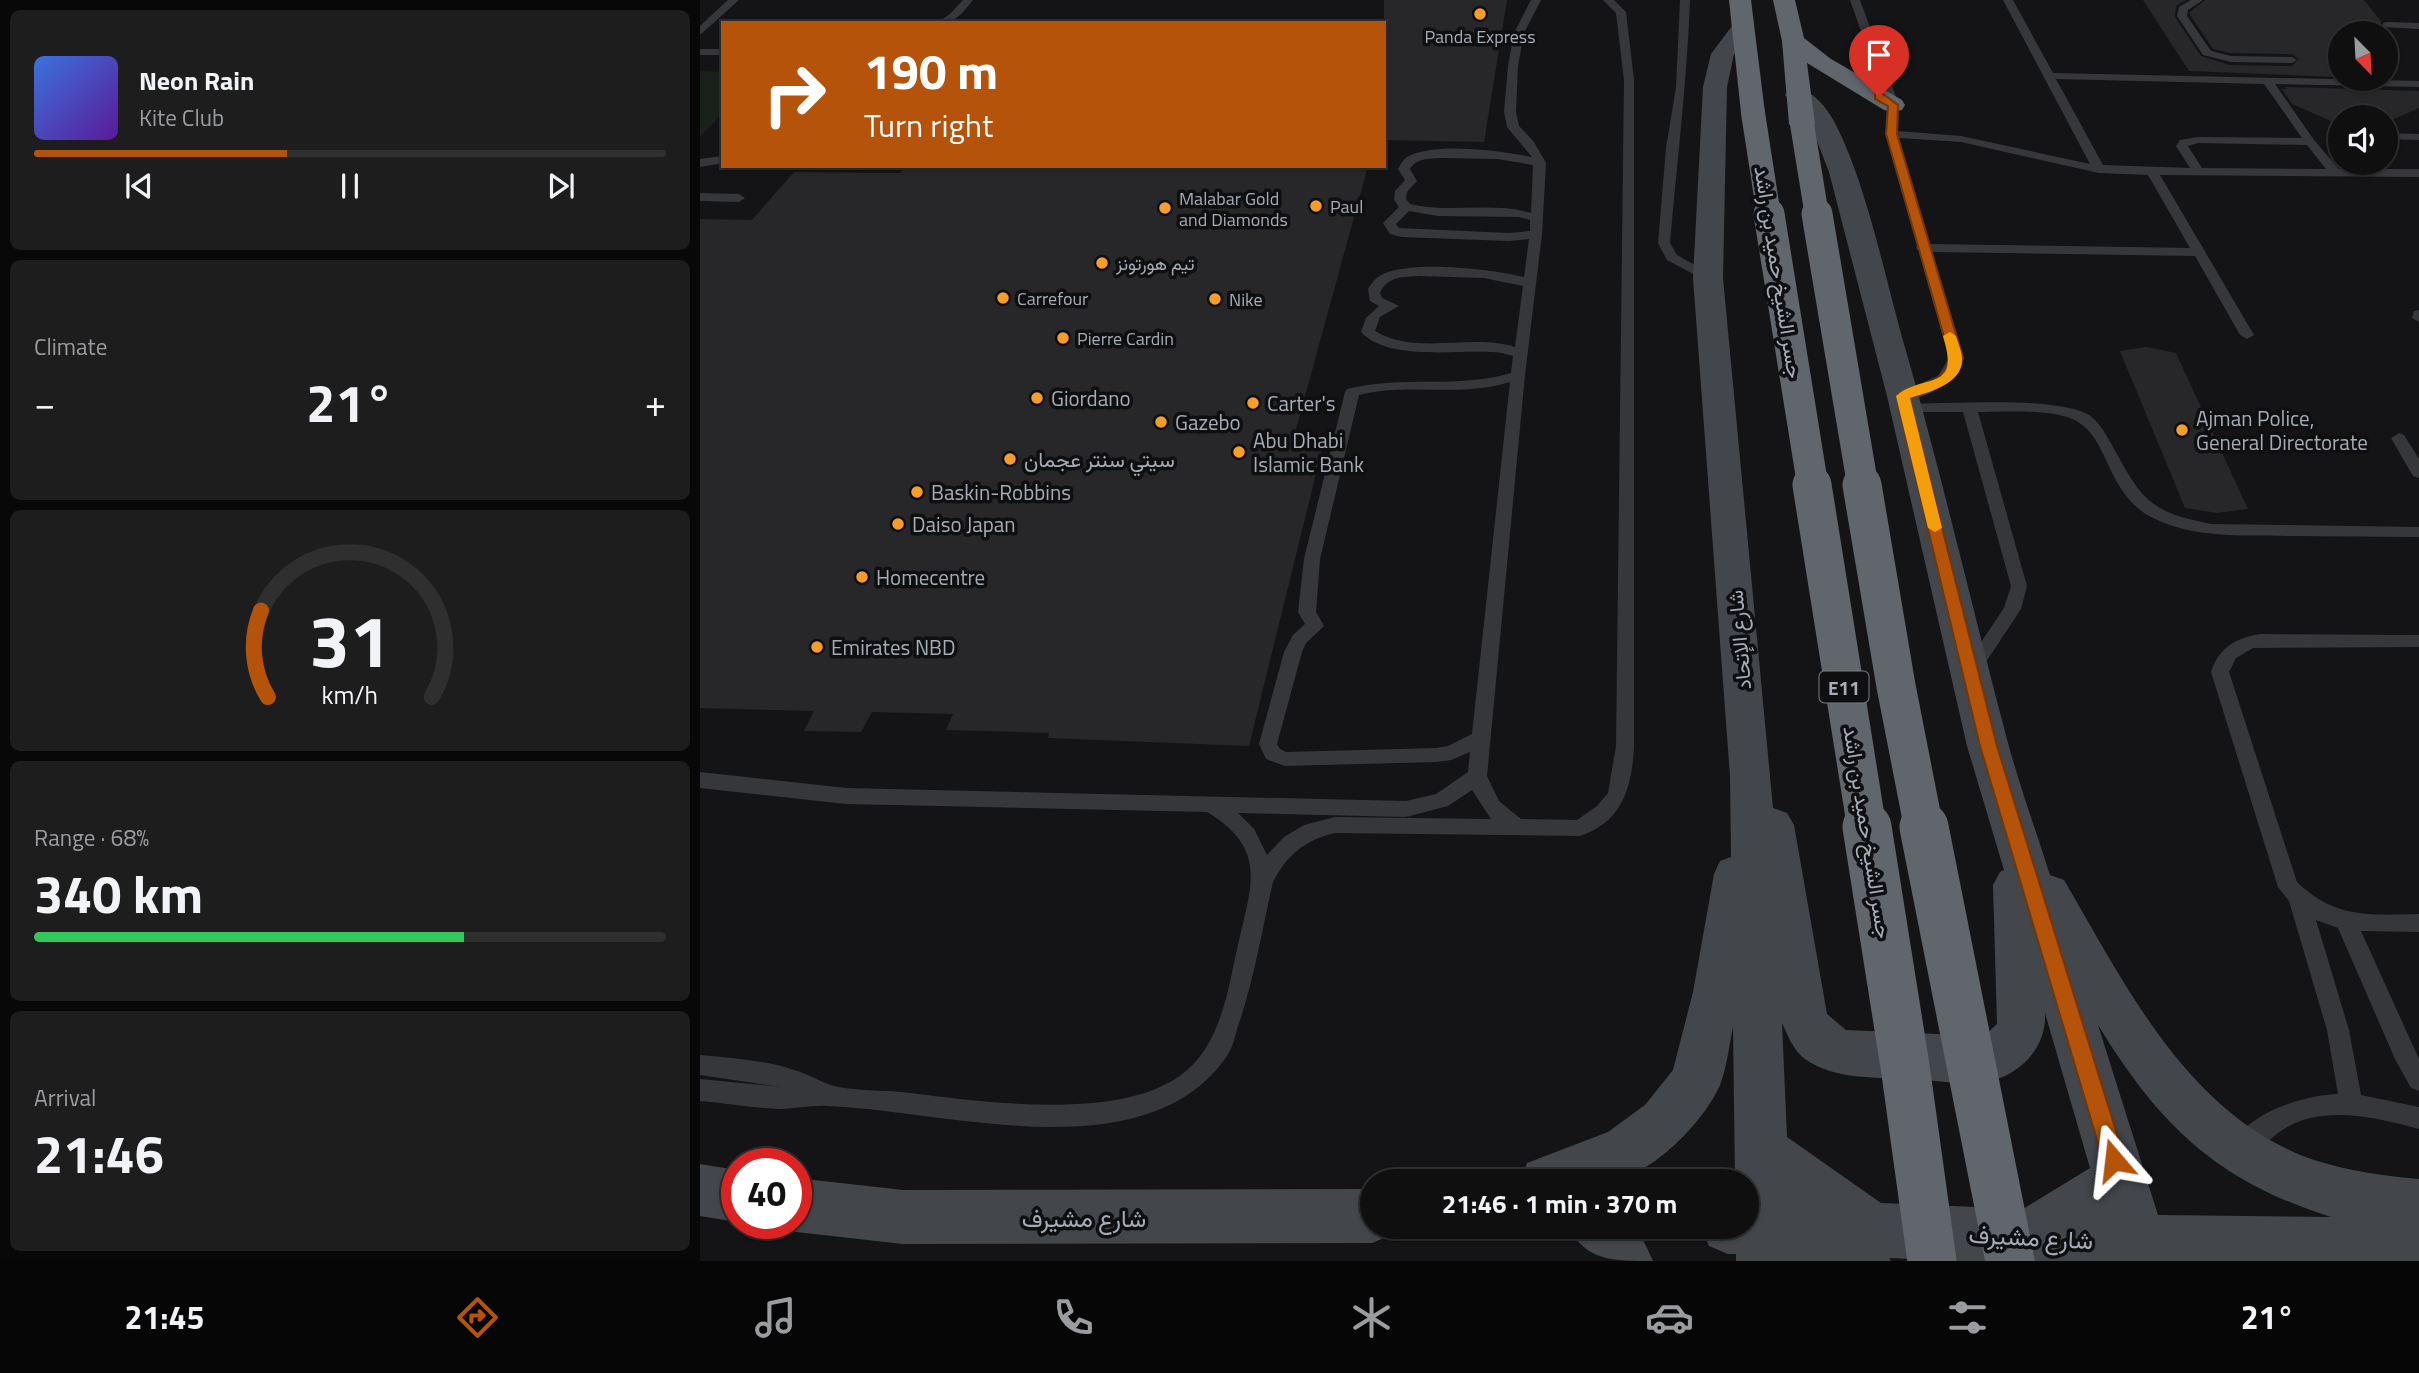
<!DOCTYPE html>
<meta charset="utf-8">
<style>
body{margin:0;font-family:"Titillium Web",Vazirmatn,sans-serif;background:#1d1d1e;color:#f1f3f6;height:100vh;display:flex;flex-direction:column;font-size:26px;white-space:nowrap}
*{box-sizing:border-box;margin:0}
p{font-size:23px;color:#9b9c9f}
.icon{flex:none;width:38px;height:38px;fill:none;stroke:currentColor;stroke-width:2;stroke-linecap:round;stroke-linejoin:round}
.map{position:relative;flex:1;overflow:hidden}
.panel{display:flex;flex-direction:column;gap:10px;padding:10px;background:#080809;width:700px}
.panel>*{flex:none}
.top-card{position:absolute;left:21px;top:21px;width:665px;height:147px;border-radius:0px;box-shadow:0 2px 5px #0004,0 0 0 2px #2f2f30;background:#b45309;color:#fff;overflow:hidden}
.needle{width:46px;rotate:156deg}
.buttons{position:absolute;left:1628px;top:21px;display:grid;gap:14px}
.buttons a{display:grid;place-items:center;width:70px;height:70px;border-radius:50%;background:#0f0f10;box-shadow:0 2px 5px #0004,0 0 0 2px #2f2f30;font-size:35px}
.speed{position:absolute;left:21px;top:1148px;display:flex;gap:14px;font-size:35px;font-weight:700;text-align:center}
.speed>*{display:grid;place-content:center;width:91px;height:91px;border-radius:50%;background:#0f0f10;box-shadow:0 2px 5px #0004,0 0 0 2px #2f2f30;line-height:1}
.speed .limit{border:10px solid #d22;background:#fff;color:#111}
.pin{position:absolute;display:grid;place-items:center;width:60px;height:60px;color:#fff;margin:-72px -30px;border-radius:50% 50% 50% 0;rotate:-45deg;box-shadow:0 0 7px #0007}
.pin .icon{rotate:45deg}
.me{position:absolute;width:77px;margin:-38px;rotate:343deg;stroke-linejoin:round;filter:drop-shadow(0 0 5px #0008)}
.turn{display:flex;align-items:center;gap:24px;height:147px;padding:0 28px;font-size:32px}
.turn .icon{width:91px;height:91px;stroke-width:2.5}
.turn b{display:block;font-size:49px;line-height:60px}
.big{font-size:52px;font-weight:700;line-height:1.1}
.panel .card{flex:1;display:flex;flex-direction:column;justify-content:center;gap:10px;min-width:0;padding:0 24px;border-radius:10px;background:#1d1d1e}
.panel .dial{align-items:center;gap:0}
.dial svg{height:182px;overflow:visible;fill:none;stroke:#2f2f30;stroke-width:7;stroke-linecap:round;text-anchor:middle}
.dial text{fill:#f1f3f6;stroke:none}
.song{display:flex;align-items:center;gap:21px}
.cover{width:84px;height:84px;border-radius:10px;background:linear-gradient(135deg,hsl(220 70% 55%),hsl(270 70% 35%))}
.played{height:7px;border-radius:4px;background:linear-gradient(90deg,#b45309 40%,#2f2f30 40%)}
.keys{display:flex;justify-content:space-around;direction:ltr}
.heat{display:flex;justify-content:space-between;align-items:center;font-size:38px;direction:ltr}
.charge{height:10px;border-radius:5px;background:linear-gradient(90deg,#34c759 68%,#2f2f30 0)}
.trip{position:absolute;left:660px;top:1169px;width:399px;height:70px;border-radius:35px;background:#0f0f10;box-shadow:0 2px 5px #0004,0 0 0 2px #2f2f30;font-weight:700;line-height:70px;text-align:center}
.tab-bar{display:flex;height:112px;justify-content:space-around;align-items:center;background:#060606;color:#9b9c9f}
.tab-bar .icon{width:49px;height:49px}
.tab-bar .current{color:#b45309}
.tab-bar b{font-size:32px;color:#f1f3f6}
main{display:flex;flex:1;min-height:0}
.map>svg:first-child{display:block}
.green{fill:#1a211a}
.building{fill:#27272a}
.lines{fill:none;stroke-linecap:round;stroke-linejoin:round}
.lane{fill:#35373b;fill-rule:evenodd}
.secondary{fill:#43464b;fill-rule:evenodd}
.highway{fill:#61656c;fill-rule:evenodd}
.highway-bridge-far3{stroke:#61656c;stroke-width:24}
.highway-bridge-far2{stroke:#61656c;stroke-width:31}
.highway-bridge-far1{stroke:#61656c;stroke-width:39}
.highway-bridge{stroke:#61656c;stroke-width:49}
.route{fill:#b45309;stroke:#753606;stroke-width:2}
.slow{fill:#f59e0b}
.poi-dot{fill:#f99d29;stroke:#0f0f11;stroke-width:2.5}
.labels{text-anchor:middle;dominant-baseline:central;stroke-width:7;stroke-linejoin:round;paint-order:stroke}
.far-poi-label{font-size:18px;fill:#a5acb7;stroke:#0f0f11;text-anchor:start}
.shield{fill:#0f0f11;stroke:#787d85;stroke-width:2}
.shield-label{font-size:19px;font-weight:bold;fill:#a5acb7}
.street-label{font-size:21px;fill:#a5acb7;stroke:#0f0f11}
.poi-label{font-size:21px;fill:#a5acb7;stroke:#0f0f11;text-anchor:start}
.near-street-label{font-size:24px;fill:#a5acb7;stroke:#0f0f11}
</style>
<main>
<section class="panel">
<div class="card">
<div class="song"><i class="cover"></i><div><b>Neon Rain</b><p>Kite Club</p></div></div>
<div class="played"></div>
<div class="keys"><svg class="icon" aria-label="previous" viewBox="0 0 24 24"><path d="M18 5L8 12l10 7zM5 5v14"/></svg><svg class="icon" aria-label="pause" viewBox="0 0 24 24"><path d="M8 5v14M16 5v14"/></svg><svg class="icon" aria-label="next" viewBox="0 0 24 24"><path d="M6 5l10 7-10 7zM19 5v14"/></svg></div>
</div>
<div class="card"><p>Climate</p>
<div class="heat"><a>−</a><b class="big">21°</b><a>+</a></div>
</div>
<div class="card dial"><svg viewBox="0 0 100 80">
<path d="M14 69A42 42 0 1 1 86 69"/>
<path d="M14 69A42 42 0 0 1 11 31" stroke="#b45309"/>
<text x="50" y="56" font-size="32" font-weight="700">31</text>
<text x="50" y="72" font-size="11">km/h</text>
</svg></div>
<div class="card"><p>Range · 68%</p><b class="big">340 km</b><div class="charge"></div></div>
<div class="card"><p>Arrival</p><b class="big">21:46</b></div>
</section>
<div class="map">
<svg width="1719" height="1261" viewBox="0 0 1719 1261">
<rect width="100%" height="100%" fill="#141416"/>
<path class="green" d="M 0,71 L 23,72 L 23,113 L 0,137 Z"/>
<g class="building">
<path d="M 684,0 L 807,0 L 784,142 L 684,140 Z"/>
<path d="M 1443,0 L 1486,0 L 1476,6 L 1475,17 L 1501,56 L 1530,65 L 1592,66 L 1599,59 L 1592,54 L 1531,53 L 1513,49 L 1490,15 L 1490,12 L 1505,0 L 1664,0 L 1681,21 L 1681,29 L 1688,30 L 1696,40 L 1685,47 L 1685,33 L 1640,33 L 1638,77 L 1489,71 Z"/>
<path d="M 1585,87 L 1719,91 L 1719,108 L 1685,123 L 1685,117 L 1640,117 L 1640,125 L 1592,104 L 1582,89 L 1587,89 Z"/>
<path d="M 205,166 L 668,166 L 593,440 L 624,441 L 549,746 L 348,738 L 349,733 L 246,730 L 253,714 L 172,712 L 161,732 L 104,731 L 114,711 L 0,708 L 0,219 L 52,220 L 94,172 L 200,173 Z"/>
<path d="M 1446,347 L 1476,353 L 1548,509 L 1517,513 L 1485,508 L 1420,351 Z"/>
</g>
<g class="lines">
<g class="lane">
<path d="M 28,0 L 39,0 L 0,35 L 0,26 Z"/>
<path d="M 263,0 L 273,0 C 262,14 255,23 237,23 L 250,14 Z"/>
<path d="M 831,0 L 841,0 L 824,33 L 818,66 L 816,112 L 819,126 L 834,142 L 846,163 L 842,234 L 825,375 L 787,776 L 799,801 L 821,819 L 877,820 L 897,806 L 908,793 L 916,746 L 924,80 L 916,13 L 903,0 L 914,0 L 926,12 L 934,80 L 934,746 C 932,786 923,822 880,836 L 635,833 C 605,840 587,855 573,882 C 562,930 554,980 538,1026 C 535,1036 533,1047 527,1056 C 446,1174 245,1110 127,1106 C 111,1105 95,1109 79,1109 C 53,1108 26,1103 0,1101 L 0,1079 L 81,1087 L 0,1075 L 0,1055 C 31,1058 64,1060 94,1070 C 106,1073 117,1080 128,1084 C 147,1091 180,1090 202,1092 C 277,1101 424,1124 486,1071 C 524,1039 529,981 540,936 C 553,881 565,847 507,812 L 146,804 L 0,788 L 0,772 L 146,788 L 706,801 L 736,794 L 768,772 L 770,752 L 751,760 L 736,762 L 585,766 L 566,759 L 559,744 L 584,652 L 593,635 L 605,624 L 598,612 L 604,559 L 645,392 L 647,389 C 703,375 758,389 811,373 L 813,356 L 802,353 C 763,348 690,363 661,332 L 666,318 L 679,306 L 670,301 L 668,289 C 672,283 675,278 683,274 C 713,260 791,269 824,277 L 829,239 L 809,241 L 701,237 L 690,234 L 683,223 L 699,207 L 694,199 L 695,191 L 705,180 L 698,169 C 701,164 703,159 709,156 C 737,142 801,151 832,157 L 807,127 L 804,112 L 808,66 L 814,33 ZM 740,158 L 797,159 L 833,165 L 831,213 C 791,201 750,214 710,204 L 706,199 L 707,192 L 717,181 L 710,169 C 716,158 729,159 740,158 ZM 709,211 L 738,216 L 819,217 L 830,220 L 830,231 L 809,233 L 699,228 L 696,224 ZM 720,276 L 784,278 L 823,286 L 815,347 C 770,333 717,356 675,331 L 680,317 L 699,306 L 682,298 L 680,293 C 687,276 704,277 720,276 ZM 810,382 L 772,734 L 748,746 L 736,748 L 586,752 L 580,749 L 577,744 L 602,652 L 606,643 L 624,626 L 616,612 L 620,559 L 659,395 C 708,382 761,398 810,382 ZM 772,790 L 791,819 L 635,817 L 604,825 L 584,837 L 567,855 L 554,829 L 538,813 L 706,817 L 748,806 Z"/>
<path d="M 980,0 L 990,0 C 987,81 977,162 970,243 L 977,255 L 1013,275 L 1013,281 L 1008,282 L 967,260 L 958,243 L 966,148 L 976,87 Z"/>
<path d="M 1150,0 L 1160,0 L 1199,105 L 1198,131 L 1261,136 L 1390,164 L 1303,0 L 1313,0 L 1353,73 L 1719,81 L 1719,87 L 1575,84 L 1614,140 L 1639,169 L 1719,169 L 1719,177 L 1460,175 L 1554,335 L 1547,339 L 1540,335 L 1495,256 L 1232,252 L 1263,358 C 1256,381 1222,404 1198,399 L 1196,396 L 1198,393 L 1238,376 L 1249,358 L 1219,251 L 1216,248 L 1217,245 L 1186,134 L 1187,105 ZM 1356,79 L 1564,84 L 1602,138 L 1498,137 L 1480,140 L 1476,146 L 1490,168 L 1403,165 ZM 1199,138 L 1261,142 L 1399,173 L 1448,175 L 1490,248 L 1230,244 ZM 1498,143 L 1607,145 L 1626,169 L 1502,168 L 1488,146 Z"/>
<path d="M 1491,0 L 1503,0 L 1488,10 L 1487,16 L 1511,51 L 1531,56 L 1592,57 L 1597,60 L 1592,63 L 1531,62 L 1503,55 L 1477,16 L 1479,7 Z"/>
<path d="M 1687,22 L 1719,23 L 1719,29 L 1683,27 L 1683,23 Z"/>
<rect x="0" y="49" width="23" height="6"/>
<path d="M 1685,133 L 1719,134 L 1719,140 L 1685,139 Z"/>
<path d="M 23,156 L 23,163 L 0,167 L 0,159 Z"/>
<path d="M 0,193 L 39,194 L 45,198 L 39,202 L 0,201 Z"/>
<path d="M 1719,310 L 1719,322 L 1712,318 L 1714,311 Z"/>
<path d="M 1244,403 C 1280,403 1359,398 1389,415 C 1399,422 1406,434 1412,445 C 1441,498 1448,512 1511,524 L 1719,527 L 1719,537 C 1677,537 1634,536 1592,536 C 1544,535 1494,539 1451,517 C 1407,494 1409,440 1378,422 C 1356,408 1304,412 1278,412 L 1327,586 L 1321,609 L 1278,674 L 1266,674 L 1263,669 L 1304,608 L 1311,586 L 1263,412 L 1206,412 L 1199,408 L 1206,404 Z"/>
<path d="M 1699,433 L 1704,435 L 1719,459 L 1719,478 L 1713,476 L 1691,438 Z"/>
<path d="M 1561,634 L 1719,635 L 1719,647 L 1553,648 L 1536,658 L 1529,672 L 1597,882 C 1635,919 1670,915 1719,914 L 1719,932 L 1661,931 L 1719,1059 L 1719,1091 L 1711,1088 L 1695,1059 L 1638,928 L 1616,920 L 1649,1030 L 1661,1095 L 1719,1107 L 1719,1129 C 1679,1118 1626,1105 1587,1127 C 1571,1136 1560,1152 1543,1158 L 1535,1155 L 1531,1147 C 1546,1113 1604,1095 1638,1094 L 1627,1030 L 1589,901 L 1578,887 L 1511,672 C 1519,647 1536,638 1561,634 Z"/>
</g>
<g class="secondary">
<path d="M 1043,20 L 1051,22 L 1054,27 L 1034,54 L 1027,87 L 1023,278 L 1073,808 L 1087,813 L 1094,825 L 1127,1014 L 1146,1030 L 1284,1036 L 1297,1024 L 1293,885 L 1300,872 L 1304,870 L 1267,746 L 1187,396 L 1129,172 L 1112,128 L 1103,113 L 1085,95 L 1088,90 C 1111,84 1129,110 1138,129 C 1167,189 1184,272 1202,337 C 1241,471 1272,608 1308,743 C 1320,787 1336,831 1350,875 L 1364,880 C 1426,986 1489,1117 1614,1160 C 1649,1171 1683,1176 1719,1179 L 1719,1261 L 1254,1261 L 1189,1258 L 1191,1261 L 1036,1261 L 1036,1254 L 1028,1254 L 1009,1246 L 1001,1227 L 1046,1227 L 1046,1181 L 1035,1181 L 1033,1027 C 1029,1046 1027,1067 1020,1085 C 1004,1122 952,1175 911,1181 C 882,1185 849,1181 820,1181 L 827,1163 L 908,1132 L 945,1105 L 973,1070 L 993,992 L 1014,874 L 1020,861 L 1031,857 L 1030,776 L 993,278 L 1003,87 L 1011,54 L 1035,22 ZM 1345,1013 L 1390,1168 L 1323,1209 L 1181,1203 L 1087,1137 L 1082,1023 C 1088,1036 1093,1050 1105,1059 C 1135,1080 1174,1077 1209,1079 C 1233,1080 1260,1085 1284,1082 C 1319,1077 1347,1048 1345,1013 ZM 1398,1025 C 1460,1126 1517,1181 1631,1217 L 1458,1215 Z"/>
<path d="M 0,1164 L 37,1170 L 37,1222 L 0,1216 Z"/>
<path d="M 96,1178 L 203,1190 L 672,1189 L 672,1227 L 695,1227 L 691,1235 L 672,1243 L 203,1244 L 96,1232 L 77,1224 L 96,1223 Z"/>
<path d="M 868,1227 L 937,1227 L 953,1261 C 911,1261 887,1261 868,1227 Z"/>
</g>
<g class="highway">
<path d="M 1029,0 L 1051,0 L 1065,113 L 1062,118 L 1053,120 L 1044,118 L 1041,113 Z"/>
<path d="M 1073,0 L 1095,0 L 1104,38 L 1131,59 L 1202,100 L 1205,105 L 1202,110 L 1193,112 L 1184,110 L 1107,63 L 1115,124 L 1111,129 L 1102,132 L 1093,129 L 1089,124 L 1082,41 Z"/>
</g>
<g class="highway-bridge-far3">
<path d="M 1053,113 L 1069,216"/>
<path d="M 1102,124 L 1117,216"/>
</g>
<g class="highway-bridge-far2">
<path d="M 1069,214 L 1113,487"/>
<path d="M 1117,214 L 1163,487"/>
</g>
<g class="highway-bridge-far1">
<path d="M 1112,485 L 1167,829"/>
<path d="M 1162,485 L 1196,686 L 1224,829"/>
</g>
<g class="highway-bridge">
<path d="M 1167,827 L 1205,1066 L 1232,1261"/>
<path d="M 1224,827 L 1310,1261"/>
</g>
</g>
<path class="route" d="M 1175,94 L 1183,94 L 1198,105 L 1197,134 L 1263,358 C 1257,385 1233,390 1210,398 L 1212,408 L 1297,746 L 1425,1160 L 1422,1168 L 1414,1171 L 1407,1168 L 1403,1160 L 1280,746 L 1199,408 L 1198,393 C 1219,386 1245,383 1250,358 L 1186,134 L 1188,106 L 1175,99 Z"/>
<path class="slow" d="M 1250,332 L 1256,336 C 1258,343 1262,352 1262,359 C 1263,384 1229,392 1210,398 L 1242,528 L 1235,532 L 1228,528 L 1196,396 C 1224,372 1261,394 1243,336 Z"/>
<g class="poi-dot">
<circle cx="780" cy="14" r="7"/>
<circle cx="616" cy="206" r="7"/>
<circle cx="465" cy="208" r="7"/>
<circle cx="402" cy="263" r="7"/>
<circle cx="303" cy="298" r="7"/>
<circle cx="515" cy="299" r="7"/>
<circle cx="363" cy="338" r="7"/>
<circle cx="337" cy="398" r="7"/>
<circle cx="553" cy="403" r="7"/>
<circle cx="461" cy="422" r="7"/>
<circle cx="1482" cy="430" r="7"/>
<circle cx="539" cy="452" r="7"/>
<circle cx="310" cy="459" r="7"/>
<circle cx="217" cy="492" r="7"/>
<circle cx="198" cy="524" r="7"/>
<circle cx="162" cy="577" r="7"/>
<circle cx="117" cy="647" r="7"/>
</g>
<g class="labels">
<g class="far-poi-label">
<text x="780" y="36" text-anchor="middle">Panda Express</text>
<text x="479" y="198">Malabar Gold<tspan x="479" dy="21">and Diamonds</tspan></text>
<text x="630" y="206">Paul</text>
<text x="416" y="263">تيم هورتونز</text>
<text x="317" y="298">Carrefour</text>
<text x="529" y="299">Nike</text>
<text x="377" y="338">Pierre Cardin</text>
</g>
<rect class="shield" x="1119.5" y="671.5" width="49" height="31" rx="5"/>
<g class="shield-label">
<text x="1144" y="687">E11</text>
</g>
<g class="street-label">
<text transform="translate(1079 272) rotate(81)">جسر الشيخ حميد بن راشد</text>
<text transform="translate(1039 640) rotate(-95)">شارع الإتحاد</text>
<text transform="translate(1168 832) rotate(81)">جسر الشيخ حميد بن راشد</text>
</g>
<g class="poi-label">
<text x="351" y="398">Giordano</text>
<text x="567" y="403">Carter's</text>
<text x="1496" y="418">Ajman Police,<tspan x="1496" dy="24">General Directorate</tspan></text>
<text x="475" y="422">Gazebo</text>
<text x="553" y="440">Abu Dhabi<tspan x="553" dy="24">Islamic Bank</tspan></text>
<text x="324" y="459">سيتي سنتر عجمان</text>
<text x="231" y="492">Baskin-Robbins</text>
<text x="212" y="524">Daiso Japan</text>
<text x="176" y="577">Homecentre</text>
<text x="131" y="647">Emirates NBD</text>
</g>
<g class="near-street-label">
<text x="384" y="1218">شارع مشيرف</text>
<text transform="translate(1331 1237) rotate(3)">شارع مشيرف</text>
</g>
</g>
</svg>
<div class="buttons">
<a><svg class="needle" viewBox="-14 -14 28 28"><path d="M0-13l5 13h-10z" fill="#e53935"/><path d="M0 13l5-13h-10z" fill="#9b9c9f"/></svg></a>
<a><svg class="icon" aria-label="sound" viewBox="0 0 24 24"><path d="M4 9h4l5-4v14l-5-4H4zM17 9q2 3 0 6"/></svg></a>
</div>
<div class="speed"><div class="limit">40</div></div>
<div class="pin" style="left:1179px;top:97px;background:#d93025"><svg class="icon" aria-label="arrive" viewBox="0 0 24 24"><path d="M6 21V4h12l-3 4 3 4H6"/></svg></div>
<svg class="me" style="left:1414px;top:1160px" viewBox="-20 -20 40 40"><path d="M0-17L14 15 0 8-14 15z" fill="#b45309" stroke="#fff" stroke-width="4"/></svg>
<div class="trip">21:46 · 1 min · 370 m</div>
<div class="top-card">
<div class="turn"><svg class="icon" aria-label="right" viewBox="0 0 24 24"><path d="M7 20v-9h11M14 6l5 5-5 5"/></svg><div><b>190 m</b>Turn right</div></div>
</div>
</div>
</main>
<nav class="tab-bar">
<b>21:45</b>
<svg class="icon current" aria-label="directions" viewBox="0 0 24 24"><path d="M12 3l9 9-9 9-9-9zM9 14v-3h6M13 9l2 2-2 2"/></svg>
<svg class="icon" aria-label="music" viewBox="0 0 24 24"><path d="M9 18V5l10-2v13"/><circle cx="6" cy="18" r="3"/><circle cx="16" cy="16" r="3"/></svg>
<svg class="icon" aria-label="phone" viewBox="0 0 24 24"><path d="M5 4h4l2 5-3 2q2 4 5 5l2-3 5 2v4C11 20 4 13 5 4z"/></svg>
<svg class="icon" aria-label="climate" viewBox="0 0 24 24"><path d="M12 3v18M4 7l16 10M4 17L20 7"/></svg>
<svg class="icon" aria-label="car" viewBox="0 0 24 24"><path d="M5 17H2v-5l4-1 3-4h7l3 4 3 1v5h-3M9 17h6M6 11h13"/><circle cx="7" cy="17" r="2"/><circle cx="17" cy="17" r="2"/></svg>
<svg class="icon" aria-label="filters" viewBox="0 0 24 24"><path d="M4 7h16M4 17h16"/><circle cx="9" cy="7" r="2"/><circle cx="15" cy="17" r="2"/></svg>
<b>21°</b>
</nav>
